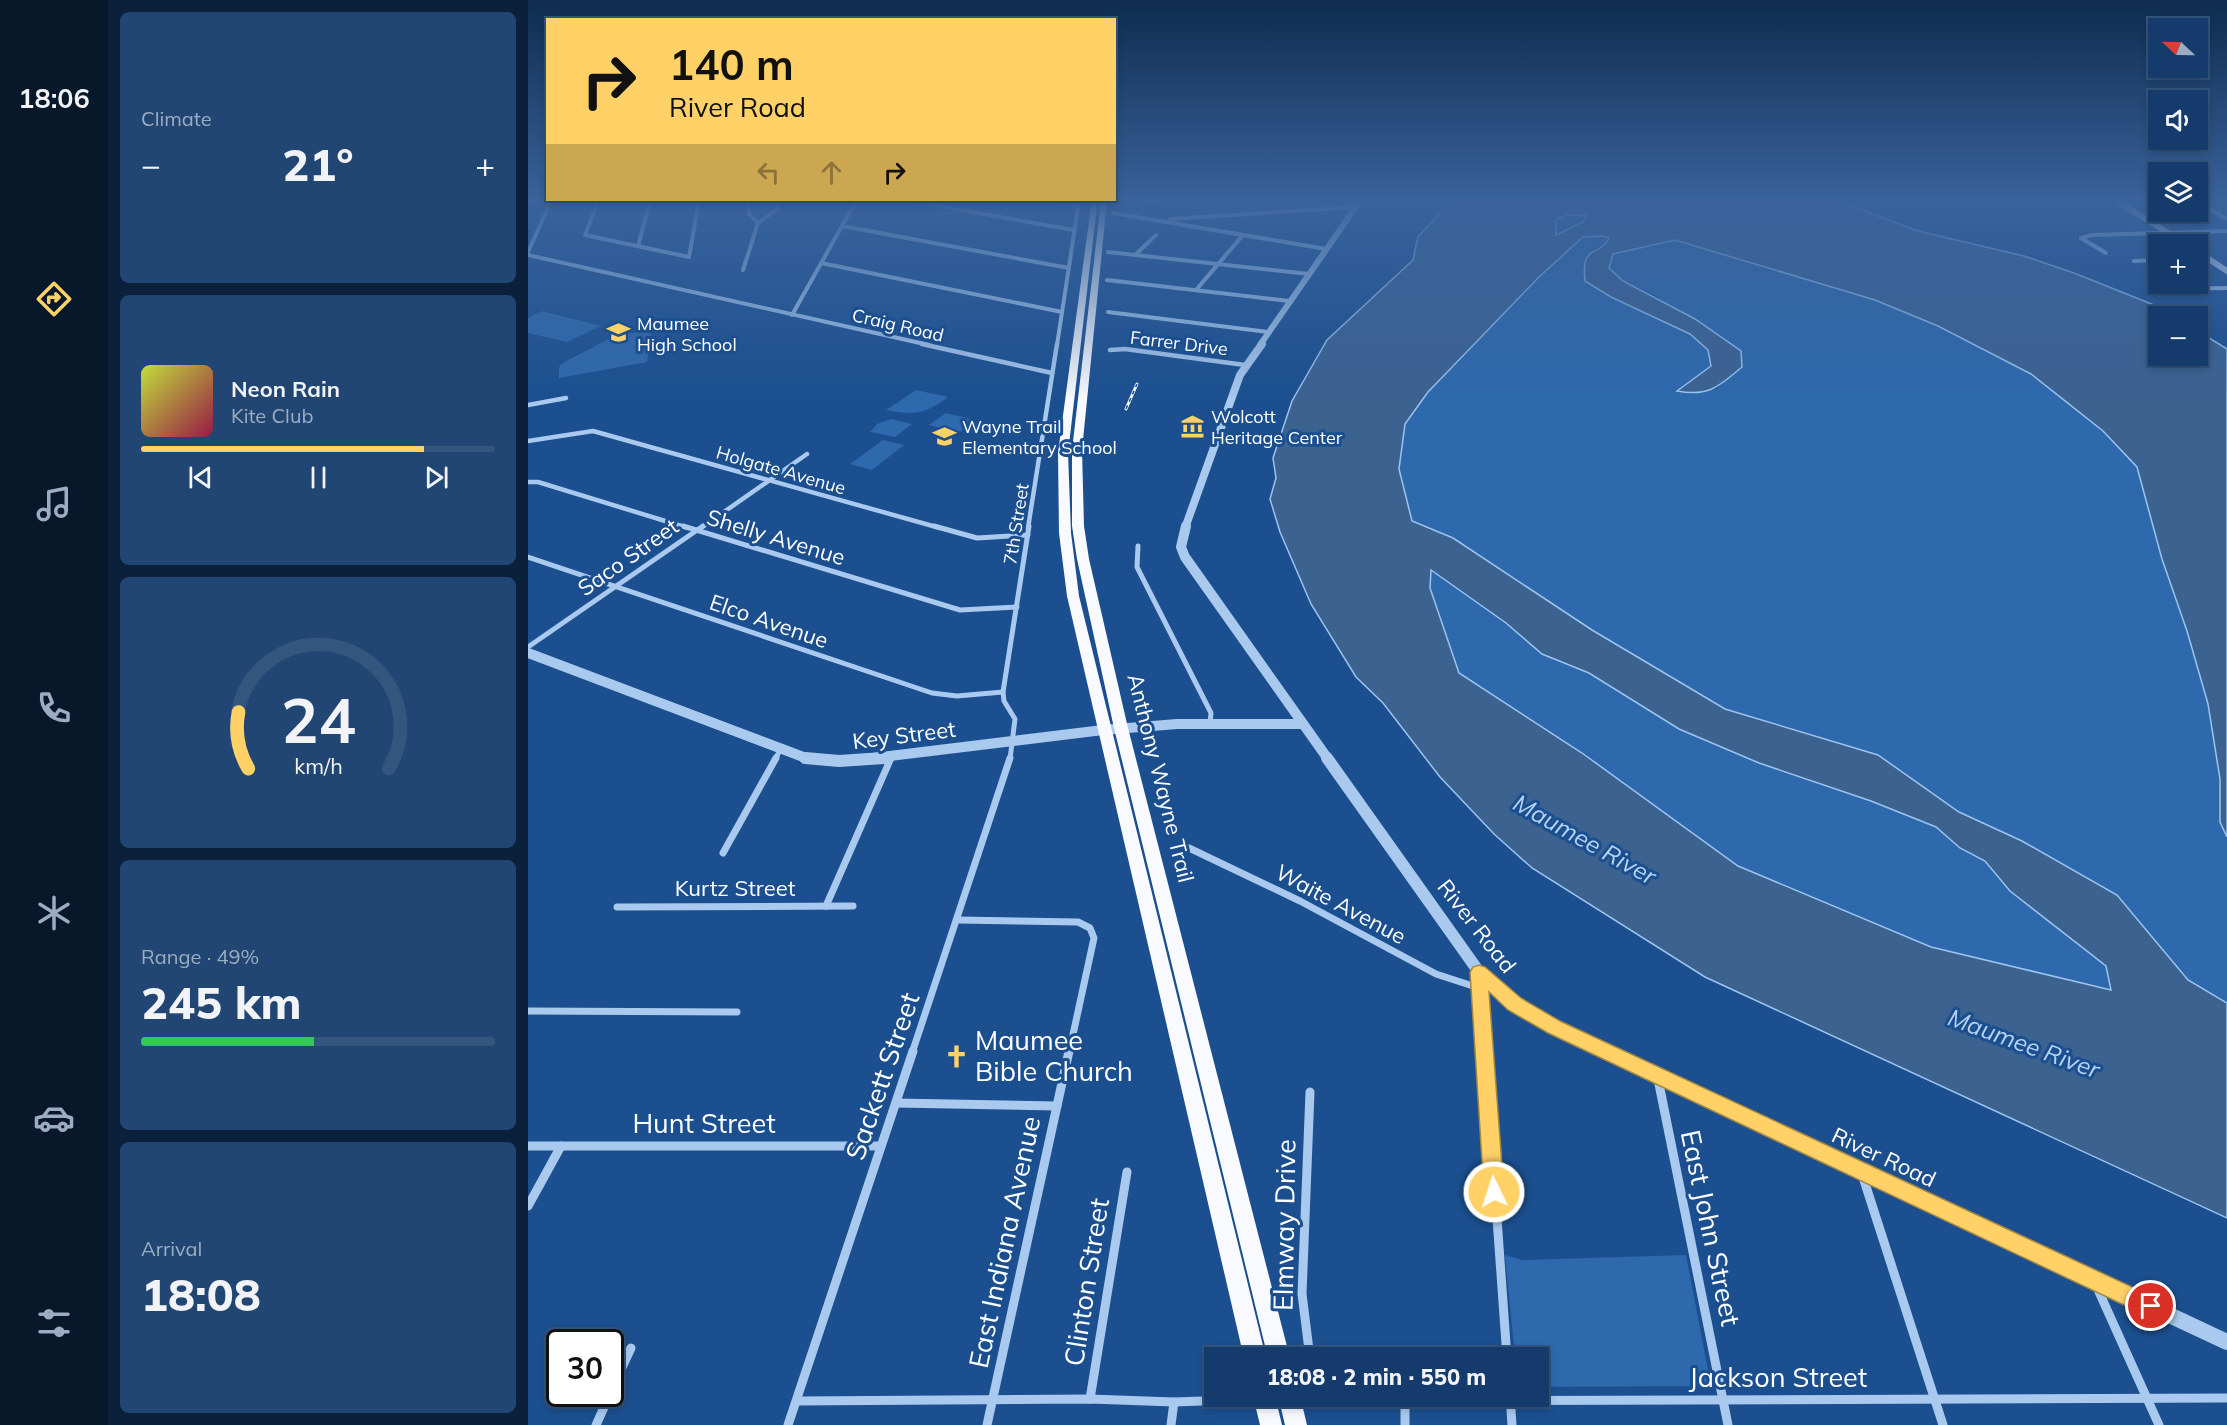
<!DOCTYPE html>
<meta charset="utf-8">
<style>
body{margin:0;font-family:Mulish,sans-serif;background:#214673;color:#f1f3f6;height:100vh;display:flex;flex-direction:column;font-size:22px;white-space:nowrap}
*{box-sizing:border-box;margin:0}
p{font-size:20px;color:#9dadc1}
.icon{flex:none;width:33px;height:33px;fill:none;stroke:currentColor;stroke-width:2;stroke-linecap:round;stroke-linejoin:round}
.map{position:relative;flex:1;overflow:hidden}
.drawer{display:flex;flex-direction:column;gap:12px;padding:12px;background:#0b203b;width:420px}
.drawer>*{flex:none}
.guide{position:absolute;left:18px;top:18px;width:570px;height:183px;border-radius:0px;box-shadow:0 3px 9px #0003,0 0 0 2px #33557e;background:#ffd166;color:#111;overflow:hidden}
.needle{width:39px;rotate:292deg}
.fabs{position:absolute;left:1620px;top:18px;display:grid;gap:12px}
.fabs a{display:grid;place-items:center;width:60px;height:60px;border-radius:0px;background:#143b6b;box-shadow:0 3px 9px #0003,0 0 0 2px #33557e;font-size:30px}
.speed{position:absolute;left:18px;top:1329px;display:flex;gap:12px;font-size:30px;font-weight:700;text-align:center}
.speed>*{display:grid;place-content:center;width:78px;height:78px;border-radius:50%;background:#143b6b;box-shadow:0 3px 9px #0003,0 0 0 2px #33557e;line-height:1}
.speed .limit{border:3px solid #111;border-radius:9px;background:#fff;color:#111}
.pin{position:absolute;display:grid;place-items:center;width:51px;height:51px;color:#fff;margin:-26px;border:3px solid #fff;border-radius:50%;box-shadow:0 2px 6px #0007}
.me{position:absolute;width:66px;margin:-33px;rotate:356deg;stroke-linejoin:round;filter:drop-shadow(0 0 4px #0008)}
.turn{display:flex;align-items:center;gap:21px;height:126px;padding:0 24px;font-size:27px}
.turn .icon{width:78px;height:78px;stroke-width:2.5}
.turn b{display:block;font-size:42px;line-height:51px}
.lanes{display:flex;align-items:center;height:57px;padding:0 24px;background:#0003;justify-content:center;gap:30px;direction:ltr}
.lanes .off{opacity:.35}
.big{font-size:45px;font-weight:800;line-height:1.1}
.drawer .widget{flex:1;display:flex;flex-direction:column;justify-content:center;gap:9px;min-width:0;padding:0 21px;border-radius:9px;background:#214673}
.drawer .dial{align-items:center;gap:0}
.dial svg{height:156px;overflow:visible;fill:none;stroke:#33557e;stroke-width:7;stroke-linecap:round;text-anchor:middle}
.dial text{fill:#f1f3f6;stroke:none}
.song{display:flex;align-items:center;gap:18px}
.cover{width:72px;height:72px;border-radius:9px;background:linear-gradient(135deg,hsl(70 70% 55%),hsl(340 70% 35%))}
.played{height:6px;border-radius:3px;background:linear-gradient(90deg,#ffd166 80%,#33557e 80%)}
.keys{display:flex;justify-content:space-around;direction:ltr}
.heat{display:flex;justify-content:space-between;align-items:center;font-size:33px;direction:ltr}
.charge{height:9px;border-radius:4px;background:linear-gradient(90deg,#34c759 49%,#33557e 0)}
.trip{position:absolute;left:676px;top:1347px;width:345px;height:60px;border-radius:0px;background:#143b6b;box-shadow:0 3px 9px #0003,0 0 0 2px #33557e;font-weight:800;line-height:60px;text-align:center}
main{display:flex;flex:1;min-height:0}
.tab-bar{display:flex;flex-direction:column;width:108px;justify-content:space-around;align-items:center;background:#08182b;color:#9dadc1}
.tab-bar .icon{width:42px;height:42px}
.tab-bar .active{color:#ffd166}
.tab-bar b{font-size:27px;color:#f1f3f6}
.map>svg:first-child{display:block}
.green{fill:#2e69ad}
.water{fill:#3c6290;stroke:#9cc4f0;stroke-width:1.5;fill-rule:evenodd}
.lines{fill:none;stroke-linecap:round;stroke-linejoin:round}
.minor-far4{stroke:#a9c9ee;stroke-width:4}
.minor-far3{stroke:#a9c9ee;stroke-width:4.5}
.minor-far2{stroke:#a9c9ee;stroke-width:5}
.minor-far1{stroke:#a9c9ee;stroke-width:7}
.minor{stroke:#a9c9ee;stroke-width:9}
.tertiary-far4{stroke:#a9c9ee;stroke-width:6}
.tertiary-far3{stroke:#a9c9ee;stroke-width:8}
.tertiary-far2{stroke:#a9c9ee;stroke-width:10}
.tertiary-far1{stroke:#a9c9ee;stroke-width:12}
.tertiary{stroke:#a9c9ee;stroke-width:16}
.secondary{stroke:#d6e6fa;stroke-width:6}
.trunk{fill:#f8faff;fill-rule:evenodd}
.rail-casing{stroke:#fff;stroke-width:3}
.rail{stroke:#1b4f8f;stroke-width:1.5;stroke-dasharray:4;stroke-linecap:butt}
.route{fill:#ffd166;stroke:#a68842;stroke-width:1.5}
.labels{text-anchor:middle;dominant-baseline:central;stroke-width:6;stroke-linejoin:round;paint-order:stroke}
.far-poi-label{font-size:18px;fill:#fff;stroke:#1b4f8f;text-anchor:start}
.far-street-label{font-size:18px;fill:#fff;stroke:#1b4f8f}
.street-label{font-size:22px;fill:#fff;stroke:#1b4f8f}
.water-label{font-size:24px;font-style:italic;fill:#b5d3f5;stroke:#1b4f8f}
.near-poi-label{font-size:27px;fill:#fff;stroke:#1b4f8f;text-anchor:start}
.near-street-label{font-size:27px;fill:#fff;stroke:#1b4f8f}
</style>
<main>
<nav class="tab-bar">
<b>18:06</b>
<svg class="icon active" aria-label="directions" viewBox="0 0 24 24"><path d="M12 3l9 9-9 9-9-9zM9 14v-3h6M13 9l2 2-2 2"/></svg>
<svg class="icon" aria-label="music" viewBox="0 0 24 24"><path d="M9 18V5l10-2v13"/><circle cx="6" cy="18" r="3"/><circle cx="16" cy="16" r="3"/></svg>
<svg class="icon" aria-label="phone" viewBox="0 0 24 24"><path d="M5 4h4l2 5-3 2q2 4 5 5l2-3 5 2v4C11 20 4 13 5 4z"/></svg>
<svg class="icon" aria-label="climate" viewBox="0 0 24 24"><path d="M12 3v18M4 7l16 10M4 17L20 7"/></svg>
<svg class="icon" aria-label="car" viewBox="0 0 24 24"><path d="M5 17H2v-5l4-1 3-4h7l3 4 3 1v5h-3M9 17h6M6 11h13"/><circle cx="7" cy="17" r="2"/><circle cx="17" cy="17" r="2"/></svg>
<svg class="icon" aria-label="filters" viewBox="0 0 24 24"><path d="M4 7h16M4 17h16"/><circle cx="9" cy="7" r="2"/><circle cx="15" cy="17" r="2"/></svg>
</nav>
<section class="drawer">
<div class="widget"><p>Climate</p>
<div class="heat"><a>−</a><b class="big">21°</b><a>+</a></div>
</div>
<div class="widget">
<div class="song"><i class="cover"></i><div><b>Neon Rain</b><p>Kite Club</p></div></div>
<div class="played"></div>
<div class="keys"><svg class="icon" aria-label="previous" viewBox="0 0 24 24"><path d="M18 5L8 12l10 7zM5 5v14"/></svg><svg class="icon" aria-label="pause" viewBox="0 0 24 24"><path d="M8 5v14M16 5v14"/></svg><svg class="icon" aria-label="next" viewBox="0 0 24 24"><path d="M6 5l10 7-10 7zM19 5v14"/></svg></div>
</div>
<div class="widget dial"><svg viewBox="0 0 100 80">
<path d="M14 69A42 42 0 1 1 86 69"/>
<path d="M14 69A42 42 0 0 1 9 40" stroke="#ffd166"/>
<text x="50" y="56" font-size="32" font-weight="700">24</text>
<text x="50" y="72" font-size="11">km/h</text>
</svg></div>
<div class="widget"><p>Range · 49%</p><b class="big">245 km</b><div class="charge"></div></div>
<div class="widget"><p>Arrival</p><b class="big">18:08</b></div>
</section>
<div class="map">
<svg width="1699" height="1425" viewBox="0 0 1699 1425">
<rect width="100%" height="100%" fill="#1b4f8f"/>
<g class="green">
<path d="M 1038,215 L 1058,215 L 1055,222 L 1028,235 L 1028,220 Z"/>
<path d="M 1074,236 L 1082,238 L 1078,245 L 1063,251 L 1083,297 L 1162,334 L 1180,350 L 1183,366 L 1150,391 L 1188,389 L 1214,367 L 1128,296 L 1095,280 L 1081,268 L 1085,254 L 1146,240 L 1347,300 L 1410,326 L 1503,374 L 1575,431 L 1609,467 L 1634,559 L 1659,631 L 1680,704 L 1692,780 L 1692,822 L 1699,837 L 1699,1003 L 1660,981 L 1589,895 L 1494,841 L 1431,812 L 1350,755 L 1197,709 L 1064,630 L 925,539 L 884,521 L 871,469 L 877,424 L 900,392 L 1011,277 L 1055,237 Z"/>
<path d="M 14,311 L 73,326 L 39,342 L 0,333 L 0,318 Z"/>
<path d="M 124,329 L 119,362 L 31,378 L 31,368 L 33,364 L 84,337 Z"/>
<path d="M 388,390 L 420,397 C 398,414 385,416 358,410 Z"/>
<path d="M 418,413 L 447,420 L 431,433 L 401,425 Z"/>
<path d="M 363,419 L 384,424 L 367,437 L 342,432 L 349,424 Z"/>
<path d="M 355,440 L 376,445 L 344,470 L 322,464 Z"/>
<path d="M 903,569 L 978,623 L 1014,654 L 1061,673 L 1151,729 L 1231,763 L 1343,801 L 1408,827 L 1432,848 L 1457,861 L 1482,891 L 1578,966 L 1583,991 L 1403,947 L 1210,866 L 1054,753 L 931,673 L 902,587 Z"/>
<path d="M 977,1255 L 994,1260 L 1158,1255 L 1183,1386 L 1011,1387 L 1011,1358 L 987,1357 Z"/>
</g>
<path class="water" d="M 923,201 L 1310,201 L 1390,231 L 1496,256 L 1546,273 L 1631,307 L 1646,316 L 1630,316 L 1630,356 L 1670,356 L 1670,331 L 1699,349 L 1699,837 L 1692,822 L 1692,779 L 1680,704 L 1659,631 L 1634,559 L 1609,467 L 1575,431 L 1503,374 L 1410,326 L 1347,300 L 1147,240 L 1085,254 L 1081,268 L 1095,281 L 1167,319 L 1213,351 L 1214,367 C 1191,386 1182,397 1149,391 L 1183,366 L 1180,350 L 1162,334 L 1083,297 L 1057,281 C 1053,242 1070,259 1081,238 L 1074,236 L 1055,237 L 1011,277 L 900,392 L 877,424 L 871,469 L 884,521 L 925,538 L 1064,630 L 1197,709 L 1350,755 L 1431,812 L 1494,841 L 1589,895 L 1660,980 L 1699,1003 L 1699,1218 L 1177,977 L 1004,868 L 966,834 L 912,777 L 855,703 L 828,677 L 783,604 L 752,532 L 742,499 L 748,478 L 745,458 L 764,401 L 799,340 L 885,260 L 890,237 ZM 1038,215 L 1058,215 L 1055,222 L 1028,235 L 1028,220 ZM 903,570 L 978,623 L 1014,654 L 1061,673 L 1151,729 L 1231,763 L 1343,801 L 1408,827 L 1432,848 L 1457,861 L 1482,891 L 1578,966 L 1583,990 L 1403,947 L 1210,866 L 1054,753 L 931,673 L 902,588 Z"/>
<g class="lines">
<g class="minor-far4">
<path d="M 70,201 L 57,235 L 161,257 L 171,201"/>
<path d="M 221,201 L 221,214 L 230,223"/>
<path d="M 383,201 L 546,230"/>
<path d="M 518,201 L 550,206"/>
<path d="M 615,202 L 634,201"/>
<path d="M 1670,202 L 1699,219"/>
<path d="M 585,213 L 798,249"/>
<path d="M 642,219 L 827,207"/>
<path d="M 230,223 L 248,210 L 254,201"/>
<path d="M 314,226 L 541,268"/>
<path d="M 1553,238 L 1564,235 L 1699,231"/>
<path d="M 1553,238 L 1578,253"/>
<path d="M 110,246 L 122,201"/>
<path d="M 0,252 L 23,201"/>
<path d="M 580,252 L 781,274"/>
<path d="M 0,255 L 401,345"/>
<path d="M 607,255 L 628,235"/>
<path d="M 1606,261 L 1630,260"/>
<path d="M 293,263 L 534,312"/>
<path d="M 215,270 L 230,223"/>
<path d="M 579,280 L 761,301"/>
<path d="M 1631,289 L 1699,288"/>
<path d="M 668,290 L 715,235"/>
<path d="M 580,312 L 740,332"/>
<path d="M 264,315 L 328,201"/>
<path d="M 529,345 L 551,201"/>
</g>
<g class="minor-far3">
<path d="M 394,344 L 524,373"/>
<path d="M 582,350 L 597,349 L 717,365"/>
<path d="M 0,405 L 38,398"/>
<path d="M 0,441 L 65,431 L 412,528"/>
<path d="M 0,482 L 10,482 L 160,528"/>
<path d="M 173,528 L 279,454"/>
<path d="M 500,528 L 529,344"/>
</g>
<g class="minor-far2">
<path d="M 155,526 L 432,610 L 489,607"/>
<path d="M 406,526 L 449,538 L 500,535"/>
<path d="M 610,546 L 609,567 L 683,713 L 682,724"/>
<path d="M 0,557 L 404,693 L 429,696 L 475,692"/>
<path d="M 0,647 L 175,526"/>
<path d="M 247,759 L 253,749"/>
<path d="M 482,759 L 487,719 L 476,701 L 475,692 L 501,526"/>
</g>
<g class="minor-far1">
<path d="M 661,848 L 772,901 L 908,974 L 951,988"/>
<path d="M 195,853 L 248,758"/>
<path d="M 298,906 L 363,758"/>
<path d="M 89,907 L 325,906"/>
<path d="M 429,920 L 550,922 L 562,928 L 566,938 L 541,1053"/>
<path d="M 951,972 L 957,1053"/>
<path d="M 0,1011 L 209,1012"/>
<path d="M 384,1053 L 482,758"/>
</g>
<g class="minor">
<path d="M 957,1051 L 979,1358"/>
<path d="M 1130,1079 L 1200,1425"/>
<path d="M 782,1092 L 774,1294 L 782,1358"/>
<path d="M 368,1103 L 529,1106"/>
<path d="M 0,1146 L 353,1146"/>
<path d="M 1334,1174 L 1415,1425"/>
<path d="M 0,1206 L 33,1146"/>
<path d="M 1567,1283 L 1631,1425"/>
<path d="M 82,1393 L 103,1348"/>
<path d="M 803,1396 L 817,1400 L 877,1401 L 1699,1398"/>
<path d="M 982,1396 L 984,1425"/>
<path d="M 562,1399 L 599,1172"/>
<path d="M 269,1401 L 562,1399 L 646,1402 L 703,1400"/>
<path d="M 877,1401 L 877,1425"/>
<path d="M 68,1425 L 82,1394"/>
<path d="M 260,1425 L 385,1051"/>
<path d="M 459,1425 L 541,1051"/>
<path d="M 643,1425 L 646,1402"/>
</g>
<g class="tertiary-far4">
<path d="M 0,202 L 28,201"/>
<path d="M 732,345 L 832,201"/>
</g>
<path class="tertiary-far3" d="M 657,528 L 712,375 L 734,344"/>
<g class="tertiary-far2">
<path d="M 658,526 L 653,547 L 657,557 L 800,759"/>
<path d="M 0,653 L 278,758 L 289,759"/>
<path d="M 337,759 L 575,730 L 649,724 L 775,724"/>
</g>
<g class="tertiary-far1">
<path d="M 277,758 L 311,761 L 356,758"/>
<path d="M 799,758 L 951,972 L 986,1004 L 1026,1027 L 1081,1053"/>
</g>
<path class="tertiary" d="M 1078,1051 L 1699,1342"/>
<g class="secondary">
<path d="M 1589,201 L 1658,244"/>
<path d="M 1670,252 L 1699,271"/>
</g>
<g class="trunk">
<path d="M 573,201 L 579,201 L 554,450 L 556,526 L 561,559 L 600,728 L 762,1358 L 740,1358 L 586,728 L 549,559 L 544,526 L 544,450 Z"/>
<path d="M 566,204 L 569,206 L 540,453 L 543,533 L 551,596 L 738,1358 L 716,1358 L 539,596 L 531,533 L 530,453 L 563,206 Z"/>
<path d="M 725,1396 L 747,1396 L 754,1425 L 732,1425 Z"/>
<path d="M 750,1396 L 772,1396 L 779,1425 L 757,1425 Z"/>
</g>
<defs>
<path id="rail" d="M 598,409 L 609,384"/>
</defs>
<use href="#rail" class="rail-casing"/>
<use href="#rail" class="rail"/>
</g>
<linearGradient id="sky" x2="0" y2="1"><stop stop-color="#0f2b4f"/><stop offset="0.5" stop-color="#39639b"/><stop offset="1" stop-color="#39639b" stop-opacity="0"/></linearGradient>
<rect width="1699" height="400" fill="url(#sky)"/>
<path class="route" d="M 951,965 L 957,967 L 993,998 L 1032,1021 L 1630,1299 L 1633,1306 L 1630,1314 L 1623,1317 L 1615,1314 L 1020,1033 L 980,1010 L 961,992 L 976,1192 L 973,1199 L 966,1202 L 959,1199 L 956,1192 L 942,972 L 945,967 Z"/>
<defs>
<symbol id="school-bare" viewBox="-9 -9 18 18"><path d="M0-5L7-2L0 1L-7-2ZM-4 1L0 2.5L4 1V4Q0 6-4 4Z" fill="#ffd166" stroke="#1b4f8f" stroke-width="2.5" paint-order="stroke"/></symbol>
<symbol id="museum-bare" viewBox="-9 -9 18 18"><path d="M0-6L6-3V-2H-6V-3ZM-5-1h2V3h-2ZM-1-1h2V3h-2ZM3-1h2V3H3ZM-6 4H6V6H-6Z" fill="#ffd166" stroke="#1b4f8f" stroke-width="2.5" paint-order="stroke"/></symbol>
<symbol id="church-bare" viewBox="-9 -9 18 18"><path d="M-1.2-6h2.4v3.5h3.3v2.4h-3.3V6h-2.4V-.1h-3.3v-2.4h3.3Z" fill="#ffd166" stroke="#1b4f8f" stroke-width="2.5" paint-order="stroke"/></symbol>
</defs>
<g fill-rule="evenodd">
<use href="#school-bare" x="74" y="316" width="33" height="33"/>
<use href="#museum-bare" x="648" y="410" width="33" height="33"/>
<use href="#school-bare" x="400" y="420" width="33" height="33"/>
<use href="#church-bare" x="412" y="1040" width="33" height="33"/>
</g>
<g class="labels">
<g class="far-poi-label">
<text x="109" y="323">Maumee<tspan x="109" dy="21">High School</tspan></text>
<text x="683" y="416">Wolcott<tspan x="683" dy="21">Heritage Center</tspan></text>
<text x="434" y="426">Wayne Trail<tspan x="434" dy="21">Elementary School</tspan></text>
</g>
<g class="far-street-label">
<text transform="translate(370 325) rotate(13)">Craig Road</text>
<text transform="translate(651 343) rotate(7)">Farrer Drive</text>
<text transform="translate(253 470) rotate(16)">Holgate Avenue</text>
<text transform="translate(488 524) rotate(-81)">7th Street</text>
</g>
<g class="street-label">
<text transform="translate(248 537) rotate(17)">Shelly Avenue</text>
<text transform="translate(100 557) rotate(-35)">Saco Street</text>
<text transform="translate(241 621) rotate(19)">Elco Avenue</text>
<text transform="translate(376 735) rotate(-7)">Key Street</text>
<text transform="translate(633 778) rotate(76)">Anthony Wayne Trail</text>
<text x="207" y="888">Kurtz Street</text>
<text transform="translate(813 904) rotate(28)">Waite Avenue</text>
<text transform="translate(949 926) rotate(52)">River Road</text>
<text transform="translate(1356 1157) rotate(25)">River Road</text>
</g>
<g class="water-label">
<text transform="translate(1057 839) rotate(29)">Maumee River</text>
<text transform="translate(1496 1043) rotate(20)">Maumee River</text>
</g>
<g class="near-poi-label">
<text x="447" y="1040">Maumee<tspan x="447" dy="31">Bible Church</tspan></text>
</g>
<g class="near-street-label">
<text transform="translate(354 1076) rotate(-71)">Sackett Street</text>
<text x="176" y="1123">Hunt Street</text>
<text transform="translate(756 1225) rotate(-89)">Elmway Drive</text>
<text transform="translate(1183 1228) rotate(78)">East John Street</text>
<text transform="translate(476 1242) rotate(-78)">East Indiana Avenue</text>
<text transform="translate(558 1282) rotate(-81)">Clinton Street</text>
<text x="1250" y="1377">Jackson Street</text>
</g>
</g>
</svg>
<div class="fabs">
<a><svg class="needle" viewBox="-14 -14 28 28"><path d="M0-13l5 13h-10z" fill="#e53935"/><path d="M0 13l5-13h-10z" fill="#9dadc1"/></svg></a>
<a><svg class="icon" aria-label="sound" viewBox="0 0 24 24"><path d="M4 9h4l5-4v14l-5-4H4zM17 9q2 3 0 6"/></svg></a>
<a><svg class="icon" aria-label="layers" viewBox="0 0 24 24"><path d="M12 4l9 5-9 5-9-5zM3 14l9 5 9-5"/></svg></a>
<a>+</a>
<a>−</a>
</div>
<div class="speed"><div class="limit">30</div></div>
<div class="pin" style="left:1623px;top:1306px;background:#d93025"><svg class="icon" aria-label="arrive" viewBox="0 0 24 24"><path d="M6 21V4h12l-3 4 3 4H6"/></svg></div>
<svg class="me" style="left:966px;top:1192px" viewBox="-20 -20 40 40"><circle r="17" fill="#ffd166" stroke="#fff" stroke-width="3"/><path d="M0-11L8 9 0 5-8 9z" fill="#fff"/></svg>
<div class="trip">18:08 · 2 min · 550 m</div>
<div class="guide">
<div class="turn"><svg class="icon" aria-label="right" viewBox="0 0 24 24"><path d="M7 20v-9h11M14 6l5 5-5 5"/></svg><div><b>140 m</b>River Road</div></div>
<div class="lanes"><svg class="icon off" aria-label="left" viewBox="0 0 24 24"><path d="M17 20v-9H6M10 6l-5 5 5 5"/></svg><svg class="icon off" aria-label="ahead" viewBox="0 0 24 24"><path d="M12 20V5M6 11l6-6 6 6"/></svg><svg class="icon" aria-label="right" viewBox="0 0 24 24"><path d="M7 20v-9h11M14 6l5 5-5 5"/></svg></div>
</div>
</div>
</main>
